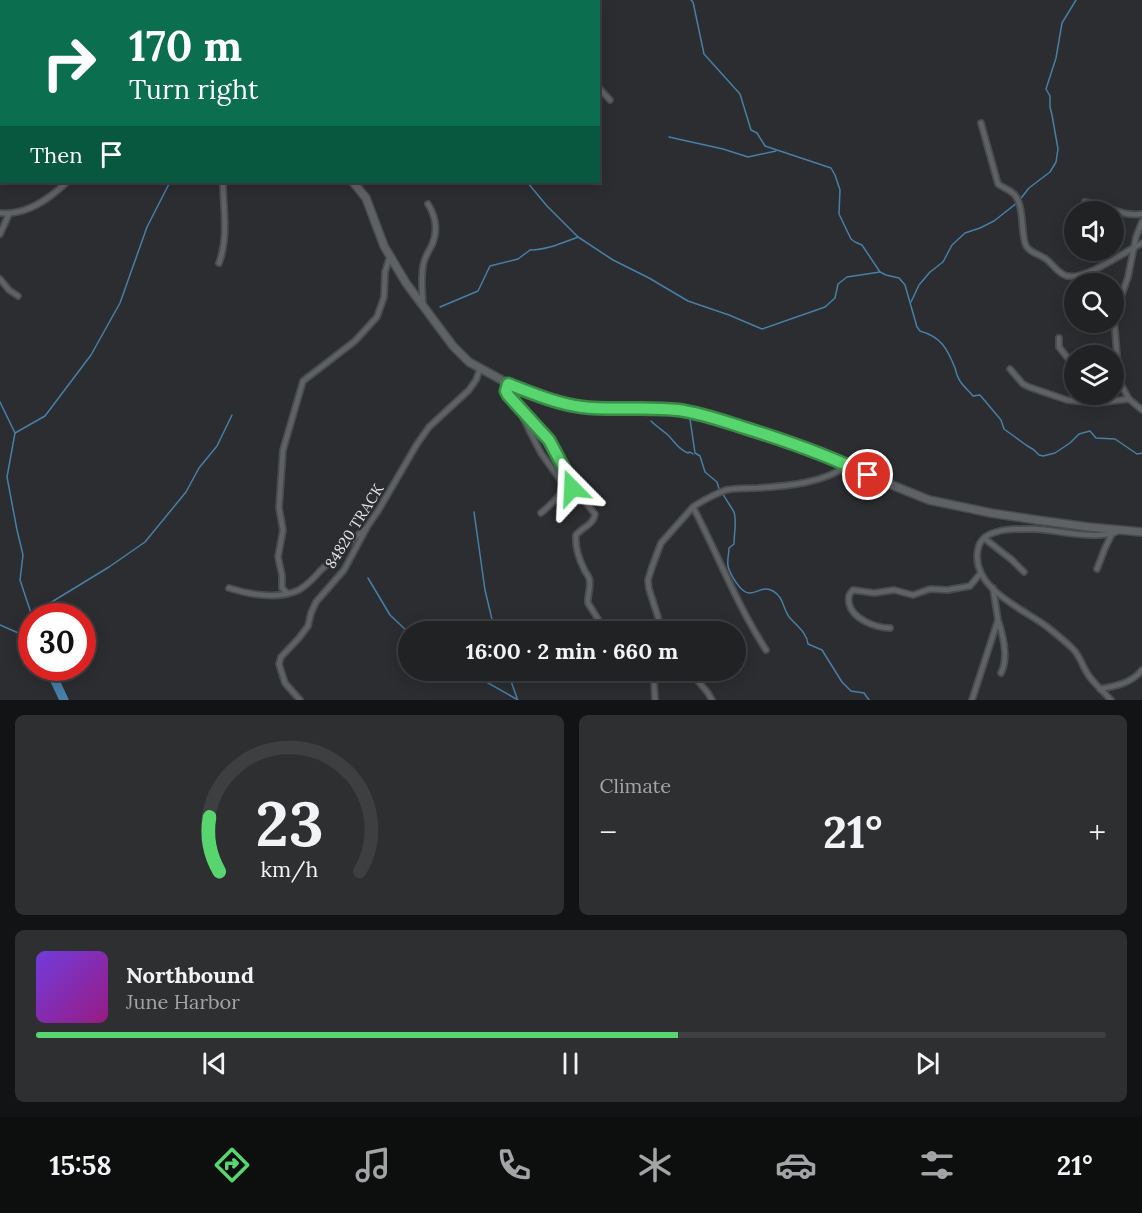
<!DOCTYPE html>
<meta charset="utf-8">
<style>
body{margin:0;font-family:Lora,serif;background:#2d2f31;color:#f1f3f6;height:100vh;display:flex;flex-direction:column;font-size:22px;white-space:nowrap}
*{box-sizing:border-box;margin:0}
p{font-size:20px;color:#a2a4a6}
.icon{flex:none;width:33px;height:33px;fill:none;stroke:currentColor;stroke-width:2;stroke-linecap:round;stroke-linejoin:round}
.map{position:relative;height:700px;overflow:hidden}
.panel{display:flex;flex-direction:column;gap:15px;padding:15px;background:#121314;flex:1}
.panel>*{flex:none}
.hud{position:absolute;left:0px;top:0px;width:600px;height:183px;box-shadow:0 3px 15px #0003,0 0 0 2px #3d3f41;background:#0b6e4f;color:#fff;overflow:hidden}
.controls{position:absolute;left:1064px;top:201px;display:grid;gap:12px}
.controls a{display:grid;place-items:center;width:60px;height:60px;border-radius:50%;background:#202224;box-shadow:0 3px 15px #0003,0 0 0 2px #3d3f41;font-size:30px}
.speed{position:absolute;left:18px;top:603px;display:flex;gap:12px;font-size:30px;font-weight:700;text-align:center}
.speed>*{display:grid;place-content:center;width:78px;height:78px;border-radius:50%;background:#202224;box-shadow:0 3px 15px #0003,0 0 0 2px #3d3f41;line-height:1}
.speed .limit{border:9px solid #d22;background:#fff;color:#111}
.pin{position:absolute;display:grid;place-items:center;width:51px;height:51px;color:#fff;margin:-26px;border:3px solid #fff;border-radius:50%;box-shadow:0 2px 6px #0007}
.me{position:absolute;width:66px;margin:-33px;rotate:339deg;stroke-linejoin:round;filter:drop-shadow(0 0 4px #0008)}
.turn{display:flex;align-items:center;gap:21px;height:126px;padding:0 30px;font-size:27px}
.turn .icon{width:78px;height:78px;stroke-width:2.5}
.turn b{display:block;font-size:42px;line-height:51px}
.then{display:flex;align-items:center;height:57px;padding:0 30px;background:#0003;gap:12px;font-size:22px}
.big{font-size:45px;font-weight:700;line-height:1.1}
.panel .widget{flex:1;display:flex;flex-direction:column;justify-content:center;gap:9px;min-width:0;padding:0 21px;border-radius:9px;background:#2d2f31}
.panel .dial{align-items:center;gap:0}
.dial svg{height:156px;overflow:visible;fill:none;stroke:#3d3f41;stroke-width:7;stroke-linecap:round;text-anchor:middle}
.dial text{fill:#f1f3f6;stroke:none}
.song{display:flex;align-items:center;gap:18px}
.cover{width:72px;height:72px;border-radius:9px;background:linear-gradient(135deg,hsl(260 70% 55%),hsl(310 70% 35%))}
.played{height:6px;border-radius:3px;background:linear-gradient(90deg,#59d56f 60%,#3d3f41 60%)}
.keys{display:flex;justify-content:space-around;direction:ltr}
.heat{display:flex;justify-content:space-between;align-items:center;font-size:33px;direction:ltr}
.panel .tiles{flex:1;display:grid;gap:15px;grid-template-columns:1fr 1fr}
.widget:last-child{grid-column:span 2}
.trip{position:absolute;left:398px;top:621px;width:348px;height:60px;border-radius:30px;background:#202224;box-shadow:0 3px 15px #0003,0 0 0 2px #3d3f41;font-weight:700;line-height:60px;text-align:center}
.tabs{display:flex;height:96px;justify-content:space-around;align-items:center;background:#0d0e0e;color:#a2a4a6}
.tabs .icon{width:42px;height:42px}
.tabs .selected{color:#59d56f}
.tabs b{font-size:27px;color:#f1f3f6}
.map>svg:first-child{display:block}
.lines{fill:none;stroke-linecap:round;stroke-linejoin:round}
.stream{stroke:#477fa7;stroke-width:1.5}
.river{stroke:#477fa7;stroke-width:9}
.street-casing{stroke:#494b4d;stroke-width:8}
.secondary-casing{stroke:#494b4d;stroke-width:10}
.street{stroke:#5f6265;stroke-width:4.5}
.secondary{stroke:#5f6265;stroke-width:7}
.route-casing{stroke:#3a8a48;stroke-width:15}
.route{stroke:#59d56f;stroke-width:10}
.labels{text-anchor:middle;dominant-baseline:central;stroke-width:5;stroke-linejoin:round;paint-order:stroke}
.street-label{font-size:15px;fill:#e1e3e4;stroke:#2b2d30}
</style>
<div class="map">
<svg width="1142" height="700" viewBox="0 0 1142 700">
<rect width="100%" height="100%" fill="#2b2d30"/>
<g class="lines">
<g class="stream">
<path d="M 691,0 L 693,2 L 704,54 L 740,94 L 751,130 L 757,133 L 765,146 L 831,168 L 835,175 L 840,190 L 839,214 L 851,239 L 855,242 L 862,245 L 880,272 L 886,275 L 899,278 L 905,285 L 917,327 L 920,331 C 941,337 947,348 955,368 C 956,372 958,378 960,381 C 964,387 969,391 973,396 L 980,395 L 1001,420 L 1004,429 L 1026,445 L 1034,450 L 1039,455 L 1043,456 L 1055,453 L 1070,443 L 1079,434 L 1090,431 L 1096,438 L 1115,439 L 1137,454 L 1142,453"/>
<path d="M 669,137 L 723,149 L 748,157 L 776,151"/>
<path d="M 527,182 L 547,206 L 578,237 L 613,260 L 649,278 L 688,301 L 729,315 L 762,329 L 825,307 L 835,298 L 838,284 L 847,277 L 880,272"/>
<path d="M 911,302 L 919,285 L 930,272 L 943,262 L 952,245 L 965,233 L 980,228 L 994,221 L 1018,202 L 1029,188 L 1050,172 L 1056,162 L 1058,149 L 1052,115 L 1050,107 L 1050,96 L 1046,89 L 1056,58 L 1062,23 L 1076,0"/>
<path d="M 440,307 L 478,291 L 490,266 L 518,259 L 530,250 C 547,250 562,243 578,237"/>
<path d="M 0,402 L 15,433 L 7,477 L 17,530 L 23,555 L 20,580 L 32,616"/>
<path d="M 688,416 L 690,419 L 695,453 L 700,456 L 705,472 L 717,482 L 719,489"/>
<path d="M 651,421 C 656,426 662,430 668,435 C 675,442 678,449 688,453 L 690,452 L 693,454"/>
<path d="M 15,433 L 45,416 L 91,355 L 120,303 L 147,227 L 170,182"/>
<path d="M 723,494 C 726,500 732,508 734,512 C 737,521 734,534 734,544 L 729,548 C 729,554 727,560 728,566 C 730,574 741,594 750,593 C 759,592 764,586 773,591 C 784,597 783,610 790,618 C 797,626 807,633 808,644 L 822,650 L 842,682 L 851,691 L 864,693 L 869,700"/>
<path d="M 474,512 L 485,590 L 495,632"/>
<path d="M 368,578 L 390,615 L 408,632"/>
<path d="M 32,614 L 109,567 L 145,542 L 186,492 L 199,468 L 217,446 L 232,415"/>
<path d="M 0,625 L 32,639"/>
<path d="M 462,670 L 474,675 L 518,700"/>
<path d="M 507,670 L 517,698"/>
</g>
<path class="river" d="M 49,668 L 64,700"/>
<defs>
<g id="street">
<path d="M 542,0 L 543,2"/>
<path d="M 218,2 L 219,0"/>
<path d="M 247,2 L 253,0"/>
<path d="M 0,83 L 2,85"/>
<path d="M 598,87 L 610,100"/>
<path d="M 981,123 L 998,184 C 1003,188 1009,189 1014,194 C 1024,205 1021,229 1025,243 C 1028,253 1038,253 1046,259 C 1053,264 1058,274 1067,276 C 1086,280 1124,252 1142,243"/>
<path d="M 1085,202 C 1106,204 1120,217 1142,214"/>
<path d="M 0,213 C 26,216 49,199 67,182"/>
<path d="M 1142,222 L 1136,237 L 1128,277 L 1114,317 L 1119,381 L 1129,399 L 1142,410"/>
<path d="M 0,234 L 9,214"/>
<path d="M 219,263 C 229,237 223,208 223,182"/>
<path d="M 0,279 L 9,290 L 18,296"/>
<path d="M 423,304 C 422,292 421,278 423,266 C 424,258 428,252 432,245 C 438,231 436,217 428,204"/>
<path d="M 1059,338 L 1059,347 L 1074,366"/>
<path d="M 1010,369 L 1023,384 L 1029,387 L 1067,400 L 1096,403 L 1129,399"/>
<path d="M 508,384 L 506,391 L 508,395 L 521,413 L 530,432 L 541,453 L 561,481 C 562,483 563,485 563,487 C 563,494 547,508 541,513"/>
<path d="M 1092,394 L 1096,403"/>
<path d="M 517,405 L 524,412 L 549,440 L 576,490 L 595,514 C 594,524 583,527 576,535 C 575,546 579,559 584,569 C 585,572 588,575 589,578 C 592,586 587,595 588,603 L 606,632"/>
<path d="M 556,499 L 570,492 L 572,484"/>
<path d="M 693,507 C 718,555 737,605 766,650"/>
<path d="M 984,538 L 1012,560 L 1024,572"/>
<path d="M 1097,569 L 1105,548 L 1112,534"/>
<path d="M 229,588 C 251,595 277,600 299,590 C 307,585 314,578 320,571 C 335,557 349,542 365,529"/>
<path d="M 287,593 L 282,588 L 282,575 L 278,557 L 283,530 L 279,508 L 283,450 L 303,381 L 355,341 L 377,317 L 384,297 L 385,272 L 390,256"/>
<path d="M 998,620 C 1003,635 1009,658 1001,673"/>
<path d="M 659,621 L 667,632"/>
<path d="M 890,628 C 876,628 852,619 849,603 C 848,596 849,594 853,590 L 874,593 L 894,590 L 913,595 L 930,589 L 947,590 L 970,586 L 980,574"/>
<path d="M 660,632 L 658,617 L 649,589 L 648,580 L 652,567 L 661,543 L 693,507 C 700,502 717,493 726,490 C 736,488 748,488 758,488 C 788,486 824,483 848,465"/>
<path d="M 689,670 L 708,693 L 712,700"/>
<path d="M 1100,689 C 1116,686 1132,683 1142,670"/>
<path d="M 300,700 L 285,683 L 279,664 L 281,657 L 299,638 L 308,626 L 311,613 L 316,602 L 344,570 L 367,527 L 378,511 L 417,444 L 429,427 L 469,390 L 476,380 L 480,369"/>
<path d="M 655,700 L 654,681 L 656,670"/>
<path d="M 972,700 L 998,620 L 993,588"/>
<path d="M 1111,700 C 1103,691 1093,683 1087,673 C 1082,665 1080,656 1073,649 C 1065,641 1055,633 1046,626 C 1021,608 970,587 978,549 C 982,527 1016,529 1034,529 C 1057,530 1098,541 1119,531"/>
</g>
<g id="secondary">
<path d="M 125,0 L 127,2"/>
<path d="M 353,182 L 366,198 L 384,246 L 406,283 L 453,346 L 469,362 L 509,384 L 559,403 L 582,407 L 610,409 L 650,408 L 680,410 L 707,416 L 788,441 L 825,455 L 882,481 L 929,500 L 991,513 L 1037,520 L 1088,527 L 1142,532"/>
</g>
</defs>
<use href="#street" class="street-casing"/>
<use href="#secondary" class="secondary-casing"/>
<use href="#street" class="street"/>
<use href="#secondary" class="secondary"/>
</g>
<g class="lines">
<defs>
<path id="route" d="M 572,488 L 572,483 L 549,440 L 508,395 L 506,391 L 508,384 C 532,393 557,404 582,407 C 614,411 646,406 678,410 C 701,413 723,421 745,428 C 787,441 828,455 868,475"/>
</defs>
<use href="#route" class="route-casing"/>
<use href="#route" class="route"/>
</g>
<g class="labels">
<g class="street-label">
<text transform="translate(354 526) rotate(-58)">84820 TRACK</text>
</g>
</g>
</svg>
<div class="controls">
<a><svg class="icon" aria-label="sound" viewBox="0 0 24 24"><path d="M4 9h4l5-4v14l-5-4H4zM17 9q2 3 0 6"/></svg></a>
<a><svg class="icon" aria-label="search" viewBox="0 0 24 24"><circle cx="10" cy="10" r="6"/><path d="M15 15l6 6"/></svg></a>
<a><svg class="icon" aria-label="layers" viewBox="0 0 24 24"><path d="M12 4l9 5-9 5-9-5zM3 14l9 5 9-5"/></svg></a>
</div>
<div class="speed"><div class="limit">30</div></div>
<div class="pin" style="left:868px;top:475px;background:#d93025"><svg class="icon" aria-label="arrive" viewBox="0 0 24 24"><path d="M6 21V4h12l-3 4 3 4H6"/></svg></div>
<svg class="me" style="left:572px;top:488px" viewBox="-20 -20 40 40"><path d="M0-17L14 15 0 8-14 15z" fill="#59d56f" stroke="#fff" stroke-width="4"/></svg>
<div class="trip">16:00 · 2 min · 660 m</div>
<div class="hud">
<div class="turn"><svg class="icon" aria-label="right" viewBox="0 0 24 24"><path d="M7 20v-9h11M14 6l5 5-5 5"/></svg><div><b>170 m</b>Turn right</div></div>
<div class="then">Then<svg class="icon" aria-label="arrive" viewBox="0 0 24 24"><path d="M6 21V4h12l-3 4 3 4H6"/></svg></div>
</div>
</div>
<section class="panel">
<div class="tiles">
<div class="widget dial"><svg viewBox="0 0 100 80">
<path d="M14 69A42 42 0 1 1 86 69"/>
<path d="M14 69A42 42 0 0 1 9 41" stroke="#59d56f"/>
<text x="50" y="56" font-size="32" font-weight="700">23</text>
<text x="50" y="72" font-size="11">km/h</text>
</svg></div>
<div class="widget"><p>Climate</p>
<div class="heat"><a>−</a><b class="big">21°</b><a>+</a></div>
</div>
<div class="widget">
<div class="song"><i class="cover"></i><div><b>Northbound</b><p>June Harbor</p></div></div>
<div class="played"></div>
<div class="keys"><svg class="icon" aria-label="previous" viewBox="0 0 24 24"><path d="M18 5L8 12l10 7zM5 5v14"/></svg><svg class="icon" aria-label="pause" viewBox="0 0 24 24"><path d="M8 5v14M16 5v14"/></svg><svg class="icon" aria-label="next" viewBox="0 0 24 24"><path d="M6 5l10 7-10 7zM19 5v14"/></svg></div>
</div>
</div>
</section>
<nav class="tabs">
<b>15:58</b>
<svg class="icon selected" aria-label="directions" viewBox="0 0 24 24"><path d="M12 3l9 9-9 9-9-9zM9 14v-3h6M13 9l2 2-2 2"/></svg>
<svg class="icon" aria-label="music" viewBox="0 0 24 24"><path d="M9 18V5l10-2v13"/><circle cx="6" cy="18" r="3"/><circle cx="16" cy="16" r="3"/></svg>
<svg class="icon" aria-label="phone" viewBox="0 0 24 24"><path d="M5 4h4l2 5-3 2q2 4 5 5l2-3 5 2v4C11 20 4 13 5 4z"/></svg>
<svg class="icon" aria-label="climate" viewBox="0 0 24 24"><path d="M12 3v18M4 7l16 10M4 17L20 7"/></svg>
<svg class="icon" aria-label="car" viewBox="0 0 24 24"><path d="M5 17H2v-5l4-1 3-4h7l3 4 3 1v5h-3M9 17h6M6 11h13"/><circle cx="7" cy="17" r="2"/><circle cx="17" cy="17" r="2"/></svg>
<svg class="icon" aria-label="filters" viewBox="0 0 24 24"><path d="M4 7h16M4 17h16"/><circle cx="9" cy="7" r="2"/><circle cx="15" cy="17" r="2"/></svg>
<b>21°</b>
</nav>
